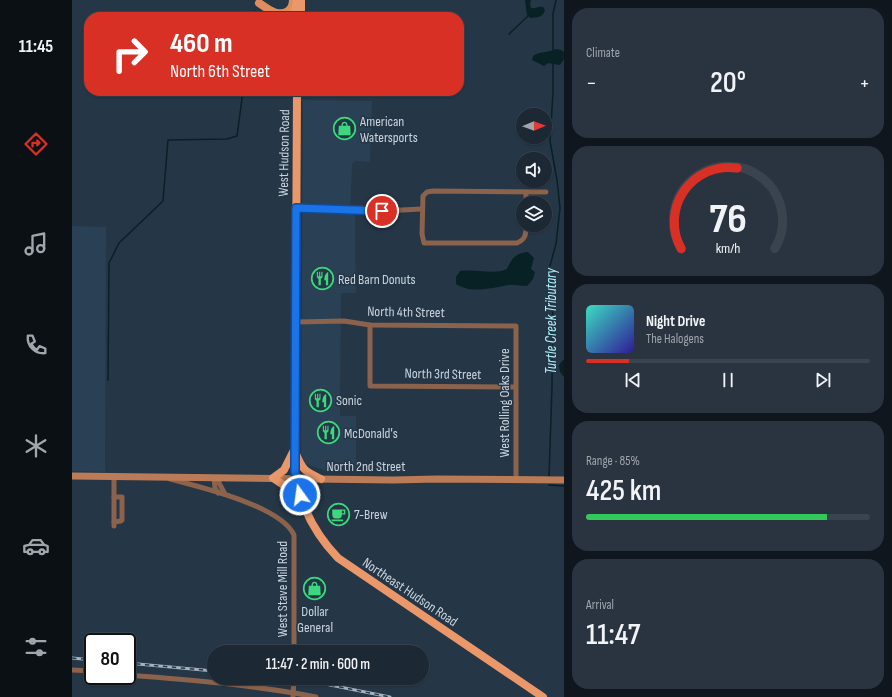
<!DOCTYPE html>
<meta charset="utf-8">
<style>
body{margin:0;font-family:"Sofia Sans Condensed",sans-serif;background:#293440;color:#f1f3f6;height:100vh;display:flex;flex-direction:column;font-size:15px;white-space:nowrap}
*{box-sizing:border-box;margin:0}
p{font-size:13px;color:#a0a6ac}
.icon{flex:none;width:22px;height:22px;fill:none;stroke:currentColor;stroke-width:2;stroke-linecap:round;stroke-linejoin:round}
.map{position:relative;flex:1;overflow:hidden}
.sheet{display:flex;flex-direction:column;gap:8px;padding:8px;background:#0f161d;width:328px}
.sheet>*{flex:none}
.guide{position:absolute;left:12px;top:12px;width:380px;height:84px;border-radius:16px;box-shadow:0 1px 3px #0004,0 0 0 1px #3a444f;background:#d93025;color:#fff;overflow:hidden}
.needle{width:26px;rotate:89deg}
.fabs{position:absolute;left:444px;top:108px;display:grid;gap:8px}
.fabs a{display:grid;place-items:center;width:36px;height:36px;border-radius:50%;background:#1c2834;box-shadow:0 1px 3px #0004,0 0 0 1px #3a444f;font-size:20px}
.speed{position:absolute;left:12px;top:633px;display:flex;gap:8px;font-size:20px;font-weight:700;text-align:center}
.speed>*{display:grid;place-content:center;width:52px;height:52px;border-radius:50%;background:#1c2834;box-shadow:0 1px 3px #0004,0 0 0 1px #3a444f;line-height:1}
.speed .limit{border:2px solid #111;border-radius:6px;background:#fff;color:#111}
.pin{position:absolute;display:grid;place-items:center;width:34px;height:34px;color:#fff;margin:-17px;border:2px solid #fff;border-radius:50%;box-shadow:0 1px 4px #0007}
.me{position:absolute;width:44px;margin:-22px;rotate:346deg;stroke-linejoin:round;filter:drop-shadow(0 0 3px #0008)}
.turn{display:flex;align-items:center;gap:14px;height:84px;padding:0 20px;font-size:18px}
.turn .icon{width:52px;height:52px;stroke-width:2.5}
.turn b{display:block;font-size:28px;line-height:34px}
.big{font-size:30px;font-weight:600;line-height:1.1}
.sheet .widget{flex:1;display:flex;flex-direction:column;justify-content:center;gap:6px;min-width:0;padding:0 14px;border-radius:16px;background:#293440}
.sheet .dial{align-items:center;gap:0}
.dial svg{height:104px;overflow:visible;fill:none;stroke:#3a444f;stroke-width:7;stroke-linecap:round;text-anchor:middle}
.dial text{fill:#f1f3f6;stroke:none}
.song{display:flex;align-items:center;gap:12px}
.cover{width:48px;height:48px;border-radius:6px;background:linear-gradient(135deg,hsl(170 70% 55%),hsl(250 70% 35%))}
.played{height:4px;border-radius:2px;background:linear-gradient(90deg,#d93025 15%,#3a444f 15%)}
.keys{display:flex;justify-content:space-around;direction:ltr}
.heat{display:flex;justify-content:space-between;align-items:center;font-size:22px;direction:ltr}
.charge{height:6px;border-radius:3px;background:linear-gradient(90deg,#34c759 85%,#3a444f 0)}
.trip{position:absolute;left:135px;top:645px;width:222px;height:40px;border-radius:20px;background:#1c2834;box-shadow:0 1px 3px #0004,0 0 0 1px #3a444f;font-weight:600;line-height:40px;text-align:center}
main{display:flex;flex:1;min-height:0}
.tabs{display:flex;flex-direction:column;width:72px;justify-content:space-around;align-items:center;background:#0b1015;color:#a0a6ac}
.tabs .icon{width:28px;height:28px}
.tabs .current{color:#d93025}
.tabs b{font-size:18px;color:#f1f3f6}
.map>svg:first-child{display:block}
.built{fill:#294055}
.water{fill:#072125}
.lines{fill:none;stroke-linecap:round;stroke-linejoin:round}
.stream{stroke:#072125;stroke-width:1.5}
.minor{stroke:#8b624c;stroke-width:5}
.secondary{stroke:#bb7b56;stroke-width:7}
.primary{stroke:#df8d5d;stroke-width:8}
.trunk{stroke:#ea986a;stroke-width:8}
.rail-casing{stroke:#a7b3bf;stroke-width:3}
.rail{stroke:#253646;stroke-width:1.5;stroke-dasharray:4.5;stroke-linecap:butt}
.route-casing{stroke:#114b97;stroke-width:10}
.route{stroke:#1a73e8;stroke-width:7}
.labels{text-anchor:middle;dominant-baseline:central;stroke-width:3;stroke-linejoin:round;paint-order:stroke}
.poi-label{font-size:14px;fill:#c9d4de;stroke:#253646;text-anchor:start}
.street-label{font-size:14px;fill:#c9d4de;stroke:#253646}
.water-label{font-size:15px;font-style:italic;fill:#b1f1fc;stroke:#253646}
</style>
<main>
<nav class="tabs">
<b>11:45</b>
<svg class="icon current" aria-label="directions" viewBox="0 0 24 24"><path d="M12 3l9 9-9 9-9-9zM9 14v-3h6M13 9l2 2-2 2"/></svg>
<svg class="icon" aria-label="music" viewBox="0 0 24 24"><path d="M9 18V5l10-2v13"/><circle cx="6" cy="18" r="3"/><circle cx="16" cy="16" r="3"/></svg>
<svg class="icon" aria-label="phone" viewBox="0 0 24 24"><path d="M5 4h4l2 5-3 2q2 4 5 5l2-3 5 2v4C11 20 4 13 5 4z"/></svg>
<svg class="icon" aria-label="climate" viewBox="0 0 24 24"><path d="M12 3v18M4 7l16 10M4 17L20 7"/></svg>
<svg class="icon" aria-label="car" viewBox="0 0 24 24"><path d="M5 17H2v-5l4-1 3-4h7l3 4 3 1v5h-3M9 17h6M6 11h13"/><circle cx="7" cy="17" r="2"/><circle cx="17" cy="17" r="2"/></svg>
<svg class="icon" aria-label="filters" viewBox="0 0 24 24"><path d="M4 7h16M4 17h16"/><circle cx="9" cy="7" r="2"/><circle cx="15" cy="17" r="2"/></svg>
</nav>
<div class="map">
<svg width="492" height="697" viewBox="0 0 492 697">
<rect width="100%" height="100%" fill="#253646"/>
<g class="built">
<path d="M 231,100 L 300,101 L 298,162 L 283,161 L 280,164 L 278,214 L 283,215 L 284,293 L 269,293 L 268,416 L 284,416 L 284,470 L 255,471 L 230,463 L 229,457 Z"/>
<path d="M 0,226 L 34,227 L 33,472 L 0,471 Z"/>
</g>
<g class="water">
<path d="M 453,0 L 459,0 L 458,4 L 459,8 C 464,9 466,6 471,7 L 473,10 C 471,18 465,17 458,18 L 455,15 Z"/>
<path d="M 484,49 L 489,50 L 492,52 L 492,59 L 488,65 L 476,63 L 472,66 L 460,60 L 461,56 C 468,51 476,53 484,49 Z"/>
<path d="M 456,252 L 462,258 L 459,269 L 463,272 L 461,279 L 455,286 C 449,286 442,284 436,285 C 420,288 399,294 384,284 L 384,277 L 388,271 C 402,269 423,275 435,269 C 440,258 444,253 456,252 Z"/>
<path d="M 491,360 L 492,360 L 492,377 L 488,372 L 487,365 Z"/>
</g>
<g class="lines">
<g class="stream">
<path d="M 182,17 L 183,11"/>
<path d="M 437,34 L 456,16"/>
<path d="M 481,52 L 481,14 L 484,0"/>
<path d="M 36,380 L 37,263 L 47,243 L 91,201 L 96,140 L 155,139 L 165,136 L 171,91"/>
<path d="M 477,477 L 480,386 L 481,294 L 476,273 L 484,244 L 488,208 L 485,180 L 478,141 L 481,93 L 481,63"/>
<path d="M 477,485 L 492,486"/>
</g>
<g class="minor">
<path d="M 454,203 L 454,192"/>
<path d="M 224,208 L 310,211 L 350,209"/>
<path d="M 454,225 C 454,234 454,239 445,243 L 352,243 L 350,234 L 351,196 L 355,192 L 361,191 L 474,192"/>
<path d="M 224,322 L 272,321 L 298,325 L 444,326 L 444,480"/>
<path d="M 298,325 L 298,386 L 443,387"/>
<path d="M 142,478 L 143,488 L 146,493"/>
<path d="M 147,478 L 147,483 L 153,494"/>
<path d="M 98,479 C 128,487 209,506 222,535 L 222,652"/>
<path d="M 42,522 L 49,521 L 50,520 L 50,497 L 42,497"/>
<path d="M 42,526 L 42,477"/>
<path d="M 0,670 L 21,671"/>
<path d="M 55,675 C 119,680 182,685 244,697"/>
<path d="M 221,697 L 222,678"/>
</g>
<path class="secondary" d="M 0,476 L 321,480 L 365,479 L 492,480"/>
<path class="primary" d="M 187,3 C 195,8 206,18 216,11 C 220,8 221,4 221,0"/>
<g class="trunk">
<path d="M 220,17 L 223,10 L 225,0"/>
<path d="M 226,17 L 229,10 L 229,0"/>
<path d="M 225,91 L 223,472 C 228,506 243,534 266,558 L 471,697"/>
<path d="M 221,452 L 212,470 L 201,478 L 213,486 L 220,494 L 228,495"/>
<path d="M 224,454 C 231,471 233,471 249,479"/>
</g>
<defs>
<g id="rail">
<path d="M 0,658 L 21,660"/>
<path d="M 55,663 L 142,671"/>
<path d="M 223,678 L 318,697"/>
</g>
</defs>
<use href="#rail" class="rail-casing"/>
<use href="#rail" class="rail"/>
</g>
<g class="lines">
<defs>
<path id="route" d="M 228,495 L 223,472 L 223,461 L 224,208 L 310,211"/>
</defs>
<use href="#route" class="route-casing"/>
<use href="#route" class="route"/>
</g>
<defs>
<symbol id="shop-ring" viewBox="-11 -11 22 22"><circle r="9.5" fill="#253646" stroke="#3cd77e" stroke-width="1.5"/><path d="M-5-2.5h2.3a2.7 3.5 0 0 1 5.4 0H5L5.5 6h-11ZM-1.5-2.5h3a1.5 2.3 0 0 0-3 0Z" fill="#3cd77e"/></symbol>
<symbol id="restaurant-ring" viewBox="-11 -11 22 22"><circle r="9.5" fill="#253646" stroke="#3cd77e" stroke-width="1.5"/><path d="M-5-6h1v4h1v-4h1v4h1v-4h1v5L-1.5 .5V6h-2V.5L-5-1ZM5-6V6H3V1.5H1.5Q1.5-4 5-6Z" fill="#3cd77e"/></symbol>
<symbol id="cafe-ring" viewBox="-11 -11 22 22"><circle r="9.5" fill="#253646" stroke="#3cd77e" stroke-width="1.5"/><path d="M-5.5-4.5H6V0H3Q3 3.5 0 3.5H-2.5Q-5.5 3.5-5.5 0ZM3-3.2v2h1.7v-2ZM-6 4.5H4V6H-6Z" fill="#3cd77e"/></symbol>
</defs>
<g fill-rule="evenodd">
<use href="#shop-ring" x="260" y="116" width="25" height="25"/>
<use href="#restaurant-ring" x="238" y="266" width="25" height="25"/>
<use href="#restaurant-ring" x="236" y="388" width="25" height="25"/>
<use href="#restaurant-ring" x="244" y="420" width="25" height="25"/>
<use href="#cafe-ring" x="254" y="502" width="25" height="25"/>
<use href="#shop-ring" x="230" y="576" width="25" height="25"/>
</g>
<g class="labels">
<g class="poi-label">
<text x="288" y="121">American<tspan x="288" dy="16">Watersports</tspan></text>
<text x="266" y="279">Red Barn Donuts</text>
<text x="264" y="400">Sonic</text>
<text x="272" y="433">McDonald's</text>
<text x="282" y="514">7-Brew</text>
<text x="243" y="611" text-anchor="middle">Dollar<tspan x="243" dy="16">General</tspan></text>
</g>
<g class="street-label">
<text transform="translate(212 153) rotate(-89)">West Hudson Road</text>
<text transform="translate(334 312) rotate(1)">North 4th Street</text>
<text transform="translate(371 374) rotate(1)">North 3rd Street</text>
<text transform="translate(432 403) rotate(-90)">West Rolling Oaks Drive</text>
<text x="294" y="466">North 2nd Street</text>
<text transform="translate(210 589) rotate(-90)">West Stave Mill Road</text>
<text transform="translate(338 592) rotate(34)">Northeast Hudson Road</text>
</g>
<g class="water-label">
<text transform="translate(479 321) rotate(-90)">Turtle Creek Tributary</text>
</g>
</g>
</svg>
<div class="fabs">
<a><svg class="needle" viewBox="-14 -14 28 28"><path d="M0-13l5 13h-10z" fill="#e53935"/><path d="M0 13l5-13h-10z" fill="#a0a6ac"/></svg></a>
<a><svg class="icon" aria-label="sound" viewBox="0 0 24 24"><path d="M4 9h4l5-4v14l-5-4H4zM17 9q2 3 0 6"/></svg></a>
<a><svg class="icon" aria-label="layers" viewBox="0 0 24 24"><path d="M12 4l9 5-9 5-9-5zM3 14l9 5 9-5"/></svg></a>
</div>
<div class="speed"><div class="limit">80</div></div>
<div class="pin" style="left:310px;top:211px;background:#d93025"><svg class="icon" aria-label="arrive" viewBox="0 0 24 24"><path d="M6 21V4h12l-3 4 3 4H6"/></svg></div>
<svg class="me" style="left:228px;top:495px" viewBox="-20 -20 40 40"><circle r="17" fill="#1a73e8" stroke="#fff" stroke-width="3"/><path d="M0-11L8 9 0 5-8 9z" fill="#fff"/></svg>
<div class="trip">11:47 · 2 min · 600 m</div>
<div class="guide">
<div class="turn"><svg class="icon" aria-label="right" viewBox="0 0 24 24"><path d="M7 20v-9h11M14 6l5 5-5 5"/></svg><div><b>460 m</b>North 6th Street</div></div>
</div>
</div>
<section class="sheet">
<div class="widget"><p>Climate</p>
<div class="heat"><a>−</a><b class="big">20°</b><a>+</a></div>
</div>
<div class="widget dial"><svg viewBox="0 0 100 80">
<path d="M14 69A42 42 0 1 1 86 69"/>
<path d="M14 69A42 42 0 0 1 57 7" stroke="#d93025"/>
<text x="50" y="56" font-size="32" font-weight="700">76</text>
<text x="50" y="72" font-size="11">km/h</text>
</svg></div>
<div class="widget">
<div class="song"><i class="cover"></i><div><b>Night Drive</b><p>The Halogens</p></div></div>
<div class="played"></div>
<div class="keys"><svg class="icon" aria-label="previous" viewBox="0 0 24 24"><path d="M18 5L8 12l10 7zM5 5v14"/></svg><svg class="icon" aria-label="pause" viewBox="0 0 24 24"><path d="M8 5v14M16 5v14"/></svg><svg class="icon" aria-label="next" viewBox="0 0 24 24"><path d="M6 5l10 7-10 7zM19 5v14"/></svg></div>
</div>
<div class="widget"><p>Range · 85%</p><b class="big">425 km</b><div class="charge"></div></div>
<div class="widget"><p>Arrival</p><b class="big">11:47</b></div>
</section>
</main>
